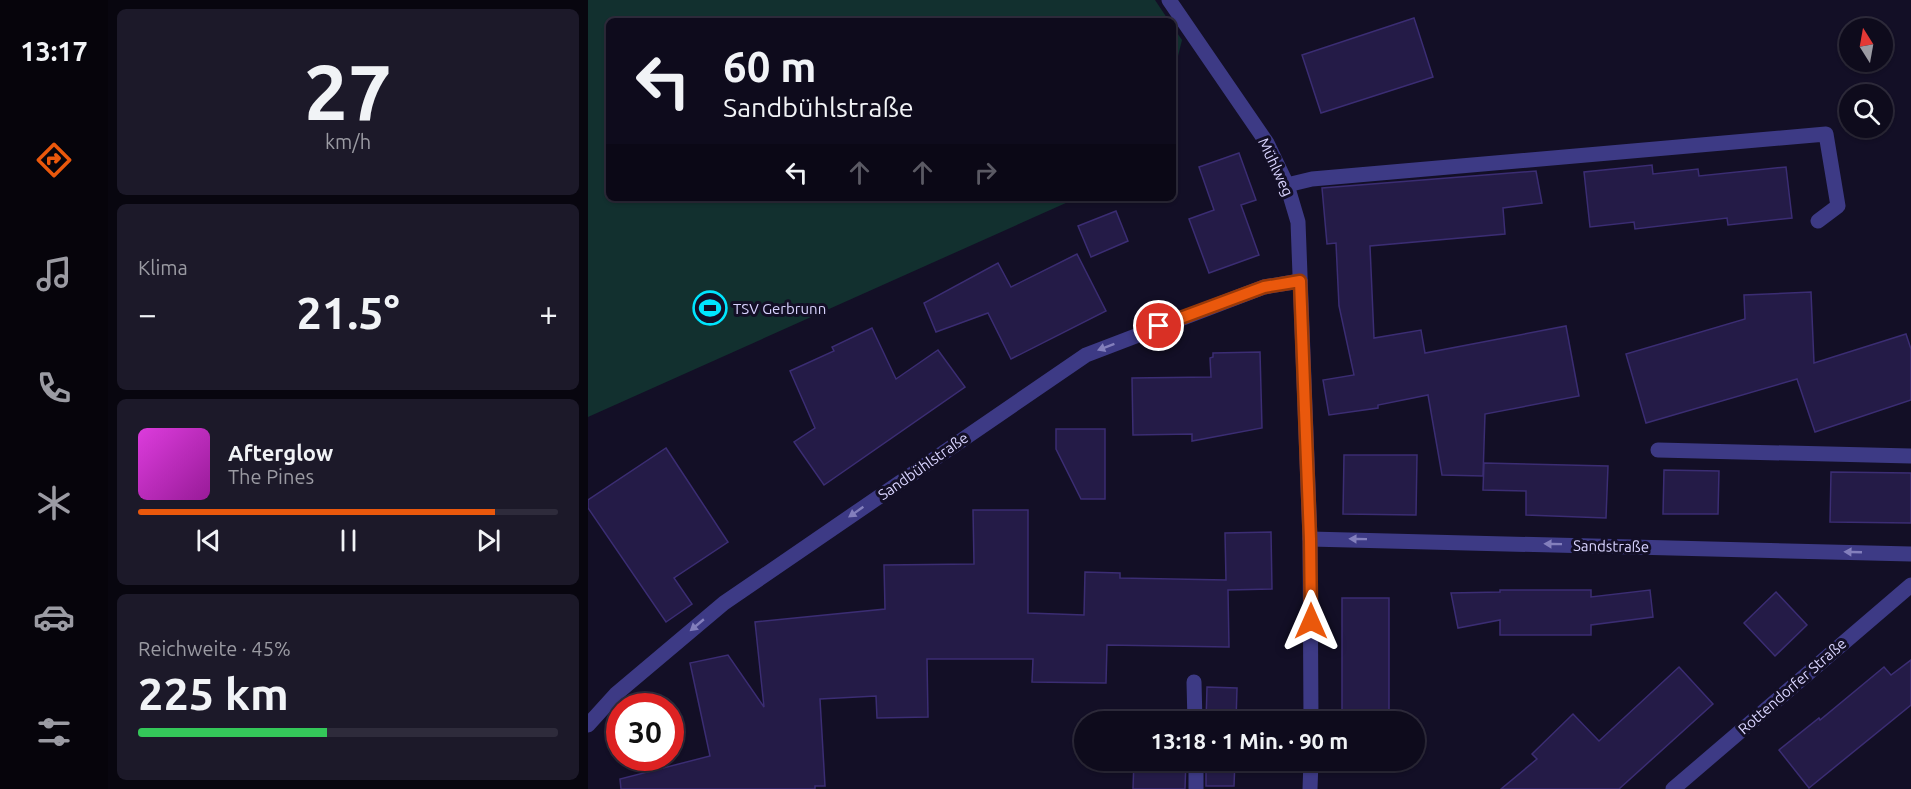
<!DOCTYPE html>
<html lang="de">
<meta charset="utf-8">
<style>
body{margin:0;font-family:Ubuntu,sans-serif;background:#1c1929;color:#f1f3f6;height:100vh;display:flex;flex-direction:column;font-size:22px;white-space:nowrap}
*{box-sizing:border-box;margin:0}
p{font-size:20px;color:#9b9ba3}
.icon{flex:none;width:33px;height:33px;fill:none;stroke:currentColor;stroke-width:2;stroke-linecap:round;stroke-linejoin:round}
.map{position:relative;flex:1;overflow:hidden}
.sheet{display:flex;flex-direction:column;gap:9px;padding:9px;background:#08060f;width:480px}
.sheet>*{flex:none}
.banner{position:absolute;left:18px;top:18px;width:570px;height:183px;border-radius:9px;box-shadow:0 2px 4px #0004,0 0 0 2px #2e2b3b;background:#0e0b1c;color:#f1f3f6;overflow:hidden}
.needle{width:39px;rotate:349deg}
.fabs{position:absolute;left:1251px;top:18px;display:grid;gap:12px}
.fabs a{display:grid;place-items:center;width:54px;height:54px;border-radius:50%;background:#0e0b1c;box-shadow:0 2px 4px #0004,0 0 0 2px #2e2b3b;font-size:30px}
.speed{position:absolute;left:18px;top:693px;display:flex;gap:12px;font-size:30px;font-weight:700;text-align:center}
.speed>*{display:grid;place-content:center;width:78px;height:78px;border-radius:50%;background:#0e0b1c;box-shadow:0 2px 4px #0004,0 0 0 2px #2e2b3b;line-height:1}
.speed .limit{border:9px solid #d22;background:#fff;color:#111}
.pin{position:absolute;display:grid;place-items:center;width:51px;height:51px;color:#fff;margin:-26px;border:3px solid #fff;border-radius:50%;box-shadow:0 2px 6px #0007}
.me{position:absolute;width:66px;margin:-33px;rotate:0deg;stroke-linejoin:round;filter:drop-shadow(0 0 4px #0008)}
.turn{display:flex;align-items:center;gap:21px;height:126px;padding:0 18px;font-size:27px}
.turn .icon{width:78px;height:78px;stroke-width:2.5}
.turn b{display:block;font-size:42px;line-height:51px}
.lanes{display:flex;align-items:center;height:57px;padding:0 18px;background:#0003;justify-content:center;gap:30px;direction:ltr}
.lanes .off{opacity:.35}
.big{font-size:45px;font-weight:700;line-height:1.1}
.sheet .card{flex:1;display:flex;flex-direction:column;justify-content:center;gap:9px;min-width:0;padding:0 21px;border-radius:9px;background:#1c1929}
.sheet .dial{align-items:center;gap:0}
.dial b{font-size:78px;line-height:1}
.song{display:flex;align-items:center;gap:18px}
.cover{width:72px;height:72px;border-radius:9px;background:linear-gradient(135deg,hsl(300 70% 55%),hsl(300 70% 35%))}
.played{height:6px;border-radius:3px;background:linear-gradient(90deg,#ea580c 85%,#2e2b3b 85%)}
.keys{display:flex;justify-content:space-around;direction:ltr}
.heat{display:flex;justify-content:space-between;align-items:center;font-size:33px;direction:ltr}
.charge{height:9px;border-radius:4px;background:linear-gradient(90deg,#34c759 45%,#2e2b3b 0)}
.trip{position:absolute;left:486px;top:711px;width:351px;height:60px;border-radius:30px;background:#0e0b1c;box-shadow:0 2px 4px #0004,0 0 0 2px #2e2b3b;font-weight:700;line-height:60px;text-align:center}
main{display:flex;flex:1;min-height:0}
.tab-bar{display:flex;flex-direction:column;width:108px;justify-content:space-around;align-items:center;background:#06040b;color:#9b9ba3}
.tab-bar .icon{width:42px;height:42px}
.tab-bar .on{color:#ea580c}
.tab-bar b{font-size:27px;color:#f1f3f6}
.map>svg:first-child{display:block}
.green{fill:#12302f}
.building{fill:#241b47;stroke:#3b2d73;stroke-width:1.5}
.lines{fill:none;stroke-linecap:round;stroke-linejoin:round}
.minor{stroke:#3d3a85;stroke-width:15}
.oneway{fill:#837fbc}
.route-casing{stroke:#983908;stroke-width:15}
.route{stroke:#ea580c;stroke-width:10}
.labels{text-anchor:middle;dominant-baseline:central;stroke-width:6;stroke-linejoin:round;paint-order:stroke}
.street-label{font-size:15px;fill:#d9d4ff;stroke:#130f26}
.poi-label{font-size:15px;fill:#d9d4ff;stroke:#130f26;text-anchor:start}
</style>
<main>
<nav class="tab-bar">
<b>13:17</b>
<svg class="icon on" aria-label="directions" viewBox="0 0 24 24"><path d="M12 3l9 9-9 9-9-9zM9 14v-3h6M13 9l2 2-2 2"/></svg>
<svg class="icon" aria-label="music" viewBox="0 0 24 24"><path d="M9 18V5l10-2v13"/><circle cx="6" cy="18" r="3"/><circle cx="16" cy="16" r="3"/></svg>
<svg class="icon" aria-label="phone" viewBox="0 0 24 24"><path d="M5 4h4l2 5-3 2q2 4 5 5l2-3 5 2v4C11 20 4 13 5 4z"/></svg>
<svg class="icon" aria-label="climate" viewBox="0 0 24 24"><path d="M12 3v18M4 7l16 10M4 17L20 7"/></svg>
<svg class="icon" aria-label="car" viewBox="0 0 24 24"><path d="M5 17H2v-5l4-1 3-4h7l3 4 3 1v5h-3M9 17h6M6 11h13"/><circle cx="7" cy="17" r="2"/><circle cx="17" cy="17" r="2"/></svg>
<svg class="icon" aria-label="filters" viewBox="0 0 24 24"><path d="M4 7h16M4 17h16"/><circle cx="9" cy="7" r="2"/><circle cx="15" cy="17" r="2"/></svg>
</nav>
<section class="sheet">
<div class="card dial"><b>27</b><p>km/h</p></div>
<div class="card"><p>Klima</p>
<div class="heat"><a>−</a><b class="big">21.5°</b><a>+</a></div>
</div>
<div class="card">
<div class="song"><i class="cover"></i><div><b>Afterglow</b><p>The Pines</p></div></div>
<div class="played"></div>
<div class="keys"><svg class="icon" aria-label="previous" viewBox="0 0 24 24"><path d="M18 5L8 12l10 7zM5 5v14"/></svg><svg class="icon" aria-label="pause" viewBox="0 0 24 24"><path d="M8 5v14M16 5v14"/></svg><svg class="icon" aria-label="next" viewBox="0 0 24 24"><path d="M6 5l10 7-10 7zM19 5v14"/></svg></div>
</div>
<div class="card"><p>Reichweite · 45%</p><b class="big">225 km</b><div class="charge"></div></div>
</section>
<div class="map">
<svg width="1323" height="789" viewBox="0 0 1323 789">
<rect width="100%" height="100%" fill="#130f26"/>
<g class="green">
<path d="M 0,0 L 567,0 L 581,21 L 21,21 L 21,198 L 489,198 L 0,417 Z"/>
<path d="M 585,27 L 594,40 L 585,76 Z"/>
</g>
<g class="building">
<path d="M 826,18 L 845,77 L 733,113 L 714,55 Z"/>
<path d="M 651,153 L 668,200 L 653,205 L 671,255 L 621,273 L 601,219 L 626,210 L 611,167 Z"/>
<path d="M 1064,165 L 1065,174 L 1110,169 L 1111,176 L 1198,167 L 1204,218 L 1140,225 L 1139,218 L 1047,229 L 1046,222 L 1002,227 L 996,172 Z"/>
<path d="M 948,171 L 954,203 L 915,208 L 917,234 L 782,246 L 786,338 L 833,330 L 837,353 L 978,326 L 991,396 L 897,414 L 895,476 L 854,475 L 840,395 L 790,405 L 790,408 L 741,415 L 735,380 L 766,375 L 751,306 L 748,243 L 739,244 L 734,188 Z"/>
<path d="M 528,211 L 540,241 L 503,257 L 490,226 Z"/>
<path d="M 489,254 L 518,311 L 423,359 L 400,313 L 348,332 L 336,303 L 410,263 L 423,287 Z"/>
<path d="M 1223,292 L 1226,363 L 1318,334 L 1323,349 L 1323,400 L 1227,432 L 1209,379 L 1058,423 L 1038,354 L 1157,319 L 1156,295 Z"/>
<path d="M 284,328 L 308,379 L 350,350 L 377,387 L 236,485 L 206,442 L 227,428 L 202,371 L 246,351 L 244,347 Z"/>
<path d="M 672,352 L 674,428 L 604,441 L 604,434 L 545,435 L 544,378 L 623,377 L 622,358 L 625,357 L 625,353 Z"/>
<path d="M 468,429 L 517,429 L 517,499 L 493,499 L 468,449 Z"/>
<path d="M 78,448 L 140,542 L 86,578 L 104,604 L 78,622 L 0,508 L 0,500 Z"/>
<path d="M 756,455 L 829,455 L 828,515 L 755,514 Z"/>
<path d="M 896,463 L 1020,466 L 1018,518 L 938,515 L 938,491 L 895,490 Z"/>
<path d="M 1076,470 L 1131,471 L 1130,514 L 1075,514 Z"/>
<path d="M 1243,472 L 1323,473 L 1323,523 L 1242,522 Z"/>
<path d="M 385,510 L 440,510 L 440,613 L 496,615 L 497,572 L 532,573 L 532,578 L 638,580 L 637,533 L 683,532 L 684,589 L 640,590 L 641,647 L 519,645 L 518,683 L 444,682 L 445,659 L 339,659 L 340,717 L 289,718 L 288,696 L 232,699 L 237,786 L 227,786 L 227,789 L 33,789 L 32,779 L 122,756 L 102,663 L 140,655 L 176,707 L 167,622 L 297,609 L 296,565 L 386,564 Z"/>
<path d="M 912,590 L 1003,590 L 1003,597 L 1062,590 L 1065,617 L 1003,625 L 1003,635 L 912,635 L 912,620 L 870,628 L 863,593 L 912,592 Z"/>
<path d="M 1188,592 L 1219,625 L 1187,656 L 1156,623 Z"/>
<rect x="754" y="598" width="47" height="112"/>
<path d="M 1323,660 L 1323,705 L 1221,788 L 1191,750 L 1231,718 L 1232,720 L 1296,667 L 1303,675 Z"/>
<path d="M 1091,667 L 1125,704 L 1031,789 L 913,789 L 949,759 L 944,754 L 985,714 L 1011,741 Z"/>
<path d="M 619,687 L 649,688 L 648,722 L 618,722 Z"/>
<path d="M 546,760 L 598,760 L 597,789 L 545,789 Z"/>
<path d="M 618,760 L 647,760 L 646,786 L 618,786 Z"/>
</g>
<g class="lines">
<g class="minor">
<path d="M 581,0 L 679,143 L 699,185 L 710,222 L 722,539 L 723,722"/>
<path d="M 699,185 L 724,179 L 1238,134 L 1250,206 L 1230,221"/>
<path d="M 1070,450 L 1323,456"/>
<path d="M 722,539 L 1323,554"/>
<path d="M 606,682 L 607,722"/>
<path d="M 0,725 L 28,694 L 136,603 L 498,355 L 676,287 L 712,281"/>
<path d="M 608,760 L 608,789"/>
<path d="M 722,789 L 723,760"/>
<path d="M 1085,789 L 1323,585"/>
</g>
</g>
<defs><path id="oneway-solid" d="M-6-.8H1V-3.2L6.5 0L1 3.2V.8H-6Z" transform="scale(1.5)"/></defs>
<g class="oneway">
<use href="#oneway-solid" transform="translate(518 347) rotate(159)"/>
<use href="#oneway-solid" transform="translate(268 512) rotate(145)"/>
<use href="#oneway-solid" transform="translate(770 539) rotate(-179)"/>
<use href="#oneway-solid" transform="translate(965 544) rotate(-179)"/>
<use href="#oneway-solid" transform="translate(1265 552) rotate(-178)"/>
<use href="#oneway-solid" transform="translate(109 625) rotate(140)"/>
</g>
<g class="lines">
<defs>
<path id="route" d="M 571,326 L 676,287 L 712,281 L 722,539 L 723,621"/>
</defs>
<use href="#route" class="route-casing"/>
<use href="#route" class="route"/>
</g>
<defs>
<symbol id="stadium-ring" viewBox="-11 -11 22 22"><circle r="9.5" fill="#130f26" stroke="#00e5ff" stroke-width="1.5"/><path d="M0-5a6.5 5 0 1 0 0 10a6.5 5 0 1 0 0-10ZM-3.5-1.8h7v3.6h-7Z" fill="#00e5ff"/></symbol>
</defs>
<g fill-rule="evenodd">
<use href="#stadium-ring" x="103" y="289" width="38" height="38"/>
</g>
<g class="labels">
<g class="street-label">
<text transform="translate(688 167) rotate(65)">Mühlweg</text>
<text transform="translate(335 466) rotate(-35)">Sandbühlstraße</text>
<text transform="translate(1023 546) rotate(1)">Sandstraße</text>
<text transform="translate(1204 686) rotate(-41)">Rottendorfer Straße</text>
</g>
<g class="poi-label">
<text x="145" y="308">TSV Gerbrunn</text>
</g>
</g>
</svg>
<div class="fabs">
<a><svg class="needle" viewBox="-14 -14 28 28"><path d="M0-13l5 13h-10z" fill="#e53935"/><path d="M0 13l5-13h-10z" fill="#9b9ba3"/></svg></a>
<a><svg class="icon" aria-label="search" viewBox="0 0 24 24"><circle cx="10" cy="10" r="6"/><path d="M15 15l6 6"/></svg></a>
</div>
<div class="speed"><div class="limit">30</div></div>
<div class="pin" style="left:571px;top:326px;background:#d93025"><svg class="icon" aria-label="arrive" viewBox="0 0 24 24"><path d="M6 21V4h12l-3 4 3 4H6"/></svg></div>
<svg class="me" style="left:723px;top:621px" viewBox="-20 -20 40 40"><path d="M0-17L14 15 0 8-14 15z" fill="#ea580c" stroke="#fff" stroke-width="4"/></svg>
<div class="trip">13:18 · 1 Min. · 90 m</div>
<div class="banner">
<div class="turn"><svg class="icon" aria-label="left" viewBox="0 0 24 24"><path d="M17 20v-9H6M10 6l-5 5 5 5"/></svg><div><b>60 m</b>Sandbühlstraße</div></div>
<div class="lanes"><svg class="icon" aria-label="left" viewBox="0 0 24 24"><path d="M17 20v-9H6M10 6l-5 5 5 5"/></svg><svg class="icon off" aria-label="ahead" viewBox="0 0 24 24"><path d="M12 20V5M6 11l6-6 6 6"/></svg><svg class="icon off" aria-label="ahead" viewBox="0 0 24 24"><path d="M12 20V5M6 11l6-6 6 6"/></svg><svg class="icon off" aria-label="right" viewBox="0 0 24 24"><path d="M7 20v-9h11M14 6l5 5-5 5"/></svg></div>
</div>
</div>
</main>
